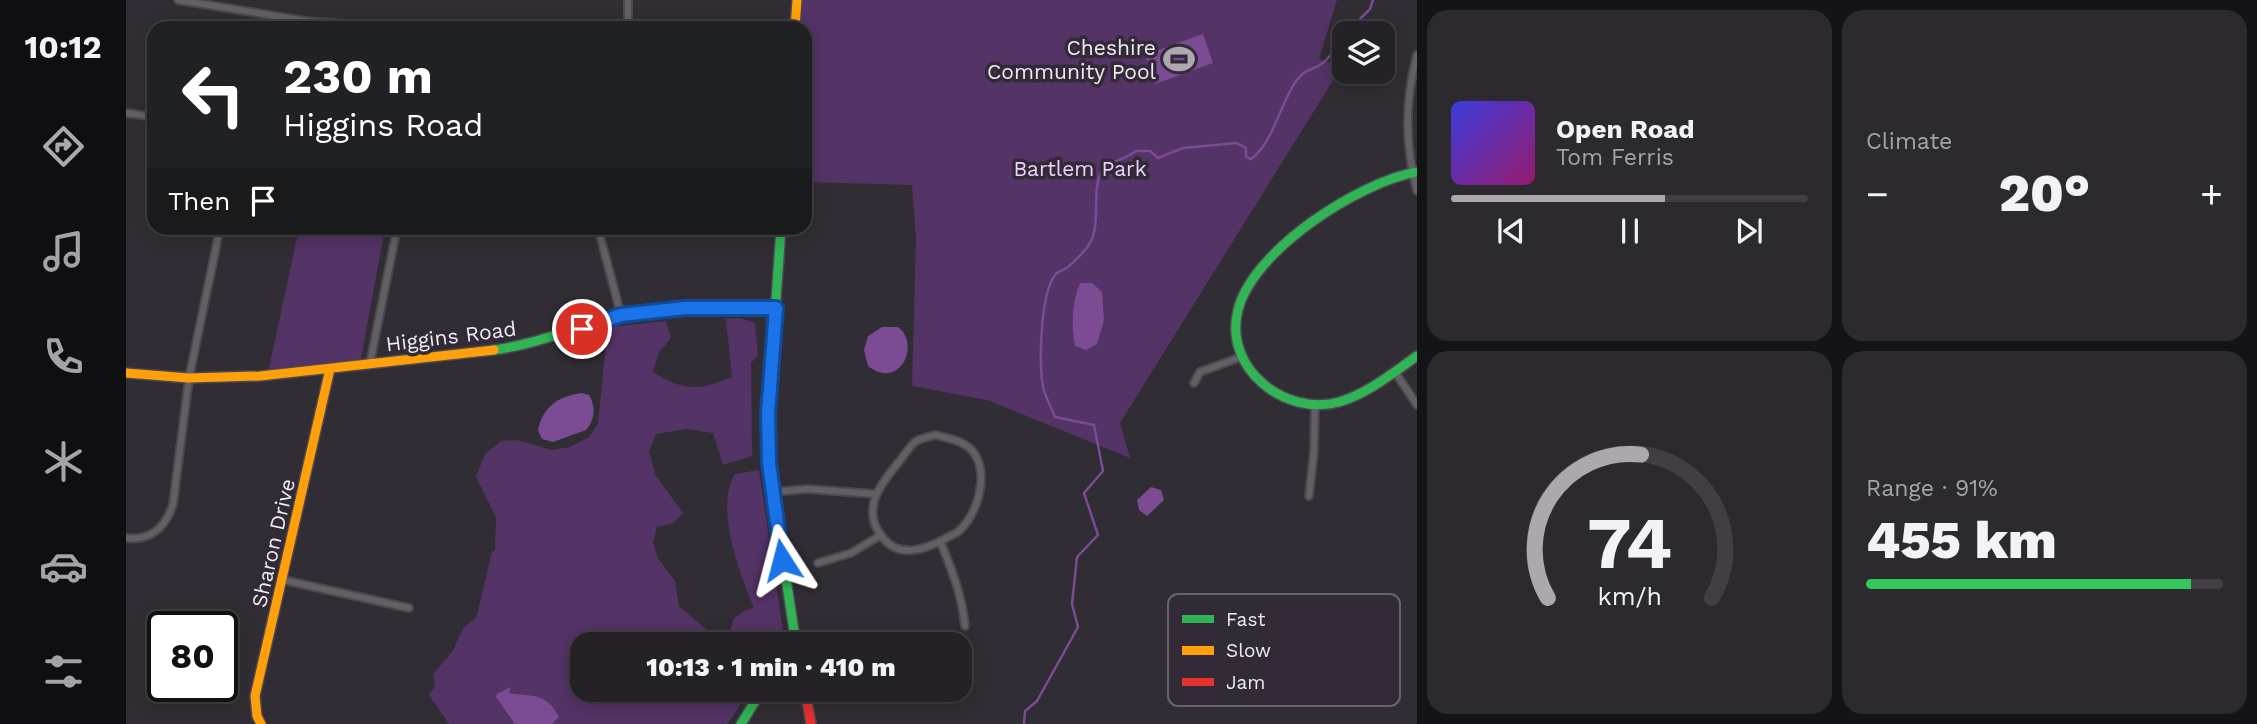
<!DOCTYPE html>
<meta charset="utf-8">
<style>
body{margin:0;font-family:"Work Sans",sans-serif;background:#2d2a2f;color:#f1f3f6;height:100vh;display:flex;flex-direction:column;font-size:26px;white-space:nowrap}
*{box-sizing:border-box;margin:0}
p{font-size:23px;color:#a3a4a7}
.icon{flex:none;width:38px;height:38px;fill:none;stroke:currentColor;stroke-width:2;stroke-linecap:round;stroke-linejoin:round}
.map{position:relative;flex:1;overflow:hidden}
.panel{display:flex;flex-direction:column;gap:10px;padding:10px;background:#141315;width:840px}
.panel>*{flex:none}
.guide{position:absolute;left:21px;top:21px;width:665px;height:214px;border-radius:21px;box-shadow:0 4px 18px #0003,0 0 0 2px #423f44;background:#202124;color:#fff;overflow:hidden}
.buttons{position:absolute;left:1206px;top:21px;display:grid;gap:14px}
.buttons a{display:grid;place-items:center;width:63px;height:63px;border-radius:14px;background:#252227;box-shadow:0 4px 18px #0003,0 0 0 2px #423f44;font-size:35px}
.speed{position:absolute;left:21px;top:611px;display:flex;gap:14px;font-size:35px;font-weight:700;text-align:center}
.speed>*{display:grid;place-content:center;width:91px;height:91px;border-radius:50%;background:#252227;box-shadow:0 4px 18px #0003,0 0 0 2px #423f44;line-height:1}
.speed .limit{border:4px solid #111;border-radius:10px;background:#fff;color:#111}
.pin{position:absolute;display:grid;place-items:center;width:60px;height:60px;color:#fff;margin:-30px;border:4px solid #fff;border-radius:50%;box-shadow:0 2px 7px #0007}
.me{position:absolute;width:77px;margin:-38px;rotate:351deg;stroke-linejoin:round;filter:drop-shadow(0 0 5px #0008)}
.turn{display:flex;align-items:center;gap:24px;height:147px;padding:0 21px;font-size:32px}
.turn .icon{width:91px;height:91px;stroke-width:2.5}
.turn b{display:block;font-size:49px;line-height:60px}
.then{display:flex;align-items:center;height:66px;padding:0 21px;background:#0003;gap:14px;font-size:26px}
.big{font-size:52px;font-weight:800;line-height:1.1}
.panel .tile{flex:1;display:flex;flex-direction:column;justify-content:center;gap:10px;min-width:0;padding:0 24px;border-radius:21px;background:#2d2a2f}
.panel .dial{align-items:center;gap:0}
.dial svg{height:182px;overflow:visible;fill:none;stroke:#423f44;stroke-width:7;stroke-linecap:round;text-anchor:middle}
.dial text{fill:#f1f3f6;stroke:none}
.song{display:flex;align-items:center;gap:21px}
.cover{width:84px;height:84px;border-radius:10px;background:linear-gradient(135deg,hsl(240 70% 55%),hsl(320 70% 35%))}
.played{height:7px;border-radius:4px;background:linear-gradient(90deg,#ada8b0 60%,#423f44 60%)}
.keys{display:flex;justify-content:space-around;direction:ltr}
.heat{display:flex;justify-content:space-between;align-items:center;font-size:38px;direction:ltr}
.charge{height:10px;border-radius:5px;background:linear-gradient(90deg,#34c759 91%,#423f44 0)}
.panel .tiles{flex:1;display:grid;gap:10px;grid-template-columns:repeat(2,1fr)}
.trip{position:absolute;left:444px;top:632px;width:402px;height:70px;border-radius:21px;background:#252227;box-shadow:0 4px 18px #0003,0 0 0 2px #423f44;font-weight:800;line-height:70px;text-align:center}
main{display:flex;flex:1;min-height:0}
.menu{display:flex;flex-direction:column;width:126px;justify-content:space-around;align-items:center;background:#0f0e10;color:#a3a4a7}
.menu .icon{width:49px;height:49px}
.menu .on{color:#ada8b0}
.menu b{font-size:32px;color:#f1f3f6}
.map>svg:first-child{display:block}
.green{fill:#543366}
.water{fill:#7b4c94}
.lines{fill:none;stroke-linecap:round;stroke-linejoin:round}
.stream{stroke:#7b4c94;stroke-width:2.5}
.street-casing{stroke:#4d484f;stroke-width:10}
.fast-casing{stroke:#4d484f;stroke-width:12}
.slow-casing{stroke:#4d484f;stroke-width:12}
.jam-casing{stroke:#4d484f;stroke-width:12}
.street{stroke:#636065;stroke-width:6}
.fast{stroke:#30b455;stroke-width:9}
.slow{stroke:#ff9f0a;stroke-width:9}
.jam{stroke:#e5322d;stroke-width:9}
.route-casing{stroke:#114b97;stroke-width:18}
.route{stroke:#1a73e8;stroke-width:12}
.labels{text-anchor:middle;dominant-baseline:central;stroke-width:7;stroke-linejoin:round;paint-order:stroke}
.poi-label{font-size:21px;fill:#f0eaf3;stroke:#322a37;text-anchor:end}
.park-label{font-size:21px;fill:#ecd1fc;stroke:#322a37}
.street-label{font-size:21px;fill:#f0eaf3;stroke:#322a37}
.key{fill:#322a37;stroke:#6b646f;stroke-width:2}
.key-label{font-size:19px;fill:#f0eaf3}
</style>
<main>
<nav class="menu">
<b>10:12</b>
<svg class="icon on" aria-label="directions" viewBox="0 0 24 24"><path d="M12 3l9 9-9 9-9-9zM9 14v-3h6M13 9l2 2-2 2"/></svg>
<svg class="icon" aria-label="music" viewBox="0 0 24 24"><path d="M9 18V5l10-2v13"/><circle cx="6" cy="18" r="3"/><circle cx="16" cy="16" r="3"/></svg>
<svg class="icon" aria-label="phone" viewBox="0 0 24 24"><path d="M5 4h4l2 5-3 2q2 4 5 5l2-3 5 2v4C11 20 4 13 5 4z"/></svg>
<svg class="icon" aria-label="climate" viewBox="0 0 24 24"><path d="M12 3v18M4 7l16 10M4 17L20 7"/></svg>
<svg class="icon" aria-label="car" viewBox="0 0 24 24"><path d="M5 17H2v-5l4-1 3-4h7l3 4 3 1v5h-3M9 17h6M6 11h13"/><circle cx="7" cy="17" r="2"/><circle cx="17" cy="17" r="2"/></svg>
<svg class="icon" aria-label="filters" viewBox="0 0 24 24"><path d="M4 7h16M4 17h16"/><circle cx="9" cy="7" r="2"/><circle cx="15" cy="17" r="2"/></svg>
</nav>
<div class="map">
<svg width="1291" height="724" viewBox="0 0 1291 724">
<rect width="100%" height="100%" fill="#312d34"/>
<g class="green">
<path d="M 671,0 L 1211,0 L 1193,59 L 1216,66 L 994,423 L 1004,458 L 861,400 L 786,386 L 790,239 L 786,185 L 679,182 L 679,28 L 669,28 Z"/>
<path d="M 173,228 L 259,228 L 234,364 L 141,378 Z"/>
<path d="M 614,318 L 629,323 L 632,355 L 625,363 L 626,456 L 597,465 L 587,433 L 561,429 L 530,434 L 523,451 L 530,476 L 557,513 L 548,523 L 531,527 L 527,543 L 532,558 L 549,581 L 553,606 L 589,637 L 591,644 L 603,637 L 608,618 L 620,610 L 628,608 C 614,573 588,509 609,474 L 633,470 L 658,638 L 654,644 L 457,644 L 457,690 L 620,690 L 611,710 L 601,724 L 426,724 L 433,717 L 424,724 L 323,724 L 303,695 L 309,686 L 307,674 L 326,652 L 337,629 L 351,616 L 366,551 L 369,551 L 370,517 L 350,477 L 359,454 L 375,441 L 391,440 L 426,450 L 444,447 L 463,437 L 472,424 L 480,345 L 484,327 L 540,321 L 545,338 L 533,352 L 527,372 C 557,391 573,391 606,377 L 600,319 Z"/>
</g>
<g class="water">
<path d="M 1077,34 L 1087,63 L 1029,84 L 1019,55 Z"/>
<path d="M 954,283 L 966,283 L 976,292 L 978,320 L 971,344 L 960,350 L 949,346 C 945,325 946,303 954,283 Z"/>
<path d="M 756,327 L 772,327 C 795,344 774,391 742,366 L 738,350 L 742,336 Z"/>
<path d="M 456,393 L 463,395 C 470,406 469,420 460,430 L 427,442 L 416,439 L 412,430 C 417,406 433,396 456,393 Z"/>
<path d="M 1025,487 L 1035,490 L 1038,500 L 1021,516 L 1013,510 L 1011,500 Z"/>
<path d="M 385,687 L 383,693 C 407,697 420,692 433,717 L 426,724 L 389,724 L 370,697 L 371,694 Z"/>
</g>
<g class="lines">
<g class="stream">
<path d="M 1220,33 L 1244,9 L 1247,0"/>
<path d="M 898,724 L 899,711 L 911,701 L 952,627 L 946,604 L 951,557 L 972,535 L 958,493 L 977,471 L 968,425 L 929,417 C 925,407 919,396 917,387 C 913,363 914,295 929,275 C 932,271 938,270 942,267 C 949,261 959,251 964,243 C 976,221 964,188 977,169 C 983,162 1000,159 1010,151 L 1024,151 L 1032,158 L 1057,148 L 1111,143 L 1120,148 L 1120,157 L 1125,159 C 1145,146 1154,106 1168,84 C 1181,65 1185,73 1198,62 C 1206,55 1212,45 1218,36"/>
</g>
<defs>
<g id="street">
<path d="M 52,0 L 180,21 L 263,28"/>
<path d="M 502,28 L 502,0"/>
<path d="M 1291,55 C 1279,99 1279,146 1291,191"/>
<path d="M 0,113 L 28,117"/>
<path d="M 472,228 L 495,315"/>
<path d="M 244,363 L 271,228"/>
<path d="M 1269,372 L 1291,405"/>
<path d="M 1068,383 L 1074,372 L 1115,357"/>
<path d="M 809,435 C 822,438 840,441 848,453 C 863,475 852,513 833,531 C 830,534 823,536 819,539 C 799,549 774,559 757,538 C 734,510 754,485 772,463 C 778,456 783,447 789,442 C 794,438 803,437 809,435 Z"/>
<path d="M 647,492 L 681,489 L 750,494"/>
<path d="M 1183,496 L 1188,451 L 1189,406"/>
<path d="M 0,538 C 25,541 40,527 47,504 L 63,378 L 94,228"/>
<path d="M 814,541 C 826,570 836,595 839,626"/>
<path d="M 692,563 L 725,553 L 755,535"/>
<path d="M 157,580 L 283,608"/>
</g>
<g id="fast">
<path d="M 1291,172 C 1233,182 1127,250 1112,310 C 1097,368 1159,417 1213,402 C 1241,394 1268,372 1291,356"/>
<path d="M 655,228 L 642,414 L 643,467 L 670,644"/>
<path d="M 368,350 C 412,344 451,326 493,316 C 540,304 602,308 650,308"/>
<path d="M 615,724 L 636,690"/>
</g>
<g id="slow">
<path d="M 669,28 L 671,0"/>
<path d="M 0,373 L 63,378 L 134,376 L 368,350"/>
<path d="M 135,724 L 131,716 L 129,696 L 204,369"/>
</g>
<path id="jam" d="M 679,690 L 685,724"/>
</defs>
<use href="#street" class="street-casing"/>
<use href="#fast" class="fast-casing"/>
<use href="#slow" class="slow-casing"/>
<use href="#jam" class="jam-casing"/>
<use href="#street" class="street"/>
<use href="#fast" class="fast"/>
<use href="#slow" class="slow"/>
<use href="#jam" class="jam"/>
</g>
<g class="lines">
<defs>
<path id="route" d="M 456,329 L 495,315 L 559,308 L 650,308 L 642,414 L 643,463 L 656,560"/>
</defs>
<use href="#route" class="route-casing"/>
<use href="#route" class="route"/>
</g>
<defs>
<symbol id="stadium-bare" viewBox="-9 -9 18 18"><path d="M0-5a6.5 5 0 1 0 0 10a6.5 5 0 1 0 0-10ZM-3.5-1.8h7v3.6h-7Z" fill="#ada8b0" stroke="#322a37" stroke-width="2.5" paint-order="stroke"/></symbol>
</defs>
<g fill-rule="evenodd">
<use href="#stadium-bare" x="1031" y="37" width="44" height="44"/>
</g>
<g class="labels">
<g class="poi-label">
<text x="1030" y="47">Cheshire<tspan x="1030" dy="24">Community Pool</tspan></text>
</g>
<g class="park-label">
<text x="954" y="168">Bartlem Park</text>
</g>
<g class="street-label">
<text transform="translate(325 336) rotate(-7)">Higgins Road</text>
<text transform="translate(147 543) rotate(-77)">Sharon Drive</text>
</g>
</g>
<rect x="1042" y="594" width="232" height="112" rx="10" class="key"/>
<rect x="1056" y="615" width="32" height="8" fill="#30b455"/>
<rect x="1056" y="646" width="32" height="9" fill="#ff9f0a"/>
<rect x="1056" y="678" width="32" height="8" fill="#e5322d"/>
<g class="key-label">
<text x="1100" y="626">Fast</text>
<text x="1100" y="657">Slow</text>
<text x="1100" y="689">Jam</text>
</g>
</svg>
<div class="buttons">
<a><svg class="icon" aria-label="layers" viewBox="0 0 24 24"><path d="M12 4l9 5-9 5-9-5zM3 14l9 5 9-5"/></svg></a>
</div>
<div class="speed"><div class="limit">80</div></div>
<div class="pin" style="left:456px;top:329px;background:#d93025"><svg class="icon" aria-label="arrive" viewBox="0 0 24 24"><path d="M6 21V4h12l-3 4 3 4H6"/></svg></div>
<svg class="me" style="left:656px;top:560px" viewBox="-20 -20 40 40"><path d="M0-17L14 15 0 8-14 15z" fill="#1a73e8" stroke="#fff" stroke-width="4"/></svg>
<div class="trip">10:13 · 1 min · 410 m</div>
<div class="guide">
<div class="turn"><svg class="icon" aria-label="left" viewBox="0 0 24 24"><path d="M17 20v-9H6M10 6l-5 5 5 5"/></svg><div><b>230 m</b>Higgins Road</div></div>
<div class="then">Then<svg class="icon" aria-label="arrive" viewBox="0 0 24 24"><path d="M6 21V4h12l-3 4 3 4H6"/></svg></div>
</div>
</div>
<section class="panel">
<div class="tiles">
<div class="tile">
<div class="song"><i class="cover"></i><div><b>Open Road</b><p>Tom Ferris</p></div></div>
<div class="played"></div>
<div class="keys"><svg class="icon" aria-label="previous" viewBox="0 0 24 24"><path d="M18 5L8 12l10 7zM5 5v14"/></svg><svg class="icon" aria-label="pause" viewBox="0 0 24 24"><path d="M8 5v14M16 5v14"/></svg><svg class="icon" aria-label="next" viewBox="0 0 24 24"><path d="M6 5l10 7-10 7zM19 5v14"/></svg></div>
</div>
<div class="tile"><p>Climate</p>
<div class="heat"><a>−</a><b class="big">20°</b><a>+</a></div>
</div>
<div class="tile dial"><svg viewBox="0 0 100 80">
<path d="M14 69A42 42 0 1 1 86 69"/>
<path d="M14 69A42 42 0 0 1 55 6" stroke="#ada8b0"/>
<text x="50" y="56" font-size="32" font-weight="700">74</text>
<text x="50" y="72" font-size="11">km/h</text>
</svg></div>
<div class="tile"><p>Range · 91%</p><b class="big">455 km</b><div class="charge"></div></div>
</div>
</section>
</main>
